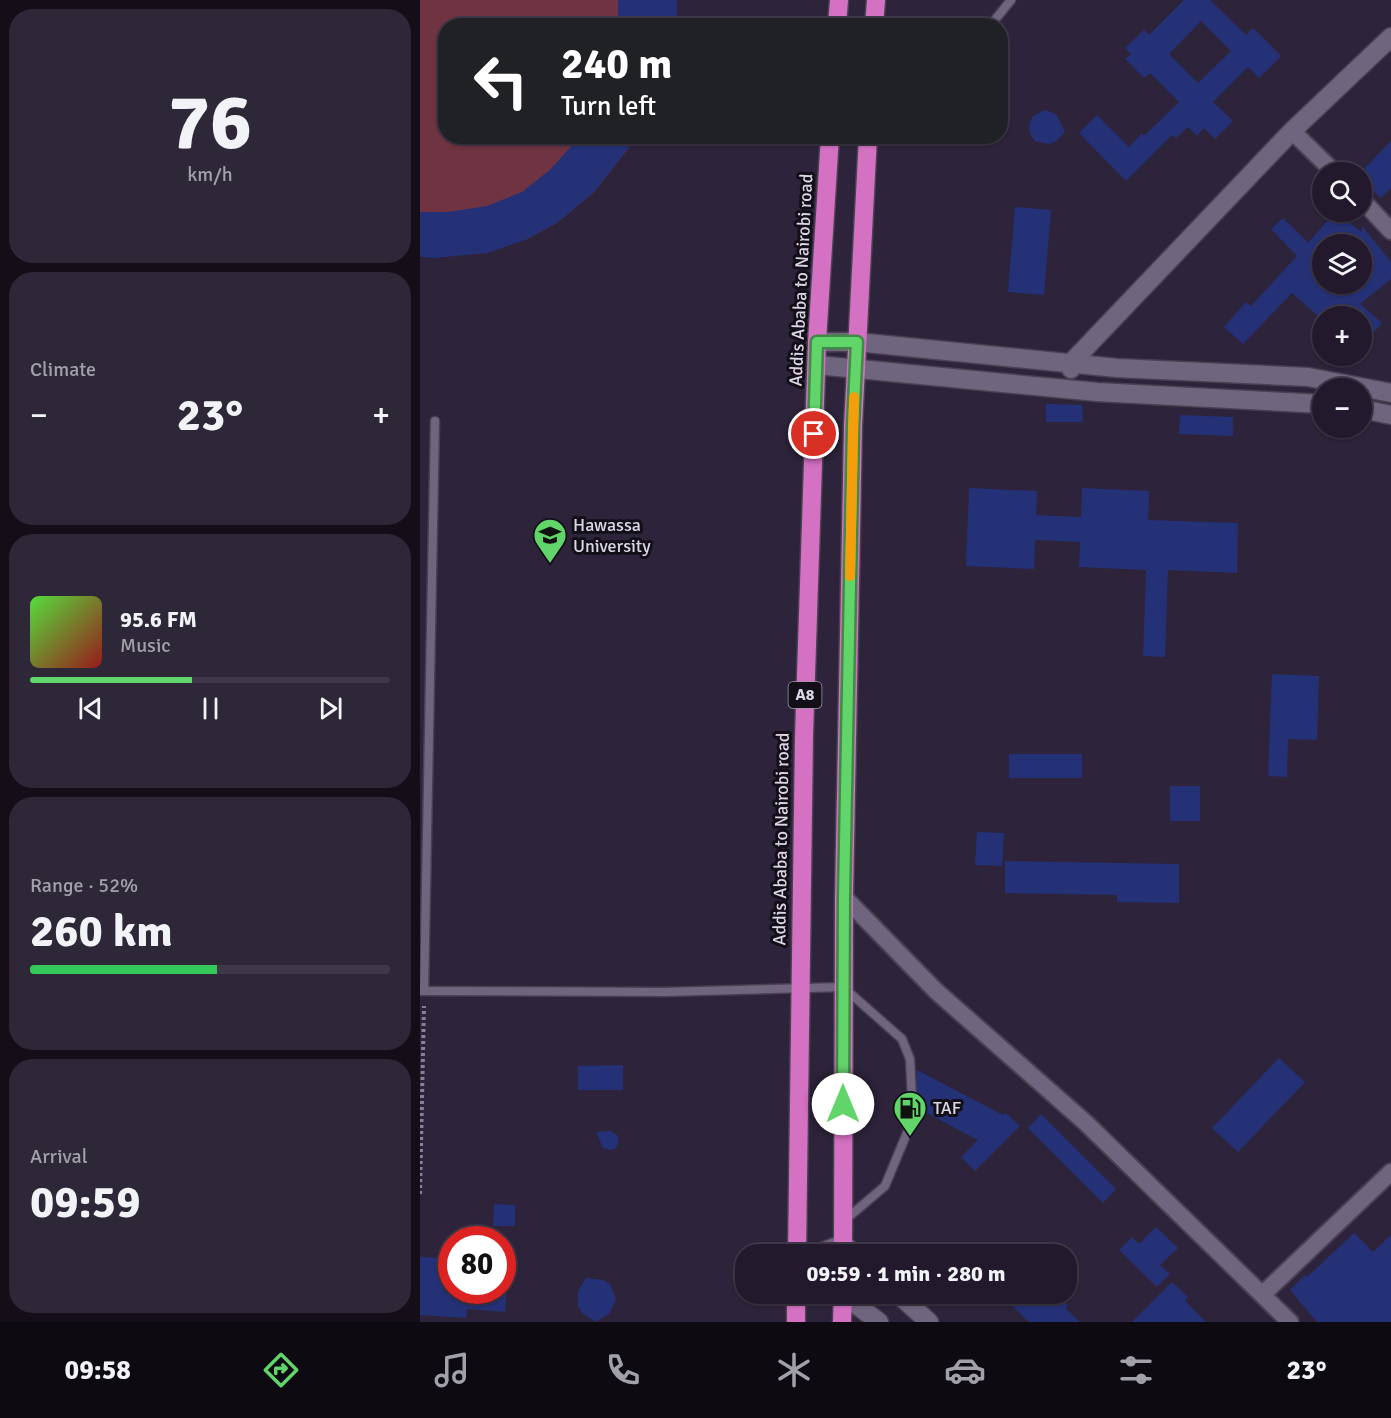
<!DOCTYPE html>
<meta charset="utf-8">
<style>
body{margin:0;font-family:Signika,sans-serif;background:#2e2738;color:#f1f3f6;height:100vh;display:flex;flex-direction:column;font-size:22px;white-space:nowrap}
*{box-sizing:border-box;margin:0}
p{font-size:20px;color:#a2a1a9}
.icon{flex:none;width:33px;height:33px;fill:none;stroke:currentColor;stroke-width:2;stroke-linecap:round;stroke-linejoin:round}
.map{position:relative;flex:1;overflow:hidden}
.sheet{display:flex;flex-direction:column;gap:9px;padding:9px;background:#130e18;width:420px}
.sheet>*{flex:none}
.hud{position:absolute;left:18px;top:18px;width:570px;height:126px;border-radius:24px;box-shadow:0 2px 4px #0004,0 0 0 2px #3f3848;background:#202124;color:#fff;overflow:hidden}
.controls{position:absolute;left:892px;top:162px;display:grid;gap:12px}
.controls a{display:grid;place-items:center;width:60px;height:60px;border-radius:50%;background:#221a2c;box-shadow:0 2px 4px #0004,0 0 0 2px #3f3848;font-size:30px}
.speed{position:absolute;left:18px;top:1226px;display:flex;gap:12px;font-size:30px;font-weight:700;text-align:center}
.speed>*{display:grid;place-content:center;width:78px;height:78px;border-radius:50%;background:#221a2c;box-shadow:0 2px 4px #0004,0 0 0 2px #3f3848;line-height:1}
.speed .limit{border:9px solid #d22;background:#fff;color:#111}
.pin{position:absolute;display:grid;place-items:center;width:51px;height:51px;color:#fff;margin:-26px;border:3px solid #fff;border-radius:50%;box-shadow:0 2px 6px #0007}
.me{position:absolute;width:66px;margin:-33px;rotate:0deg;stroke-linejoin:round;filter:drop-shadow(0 0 4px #0008)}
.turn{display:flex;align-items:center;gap:21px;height:126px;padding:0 24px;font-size:27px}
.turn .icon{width:78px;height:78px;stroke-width:2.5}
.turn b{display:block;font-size:42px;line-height:51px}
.big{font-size:45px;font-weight:800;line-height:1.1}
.sheet .card{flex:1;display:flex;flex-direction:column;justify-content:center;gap:9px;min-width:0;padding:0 21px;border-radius:24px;background:#2e2738}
.sheet .dial{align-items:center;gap:0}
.dial b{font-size:78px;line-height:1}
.song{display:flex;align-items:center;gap:18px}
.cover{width:72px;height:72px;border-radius:9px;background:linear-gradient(135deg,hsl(110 70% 55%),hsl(0 70% 35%))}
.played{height:6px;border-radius:3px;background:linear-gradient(90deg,#61d46a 45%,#3f3848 45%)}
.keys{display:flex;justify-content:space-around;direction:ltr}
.heat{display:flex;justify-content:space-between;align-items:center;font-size:33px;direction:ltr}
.charge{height:9px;border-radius:4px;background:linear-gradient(90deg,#34c759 52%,#3f3848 0)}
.trip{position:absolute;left:315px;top:1244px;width:342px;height:60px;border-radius:24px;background:#221a2c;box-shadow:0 2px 4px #0004,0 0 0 2px #3f3848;font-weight:800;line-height:60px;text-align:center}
.tabs{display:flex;height:96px;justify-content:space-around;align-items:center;background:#0e0a12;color:#a2a1a9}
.tabs .icon{width:42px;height:42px}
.tabs .active{color:#61d46a}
.tabs b{font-size:27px;color:#f1f3f6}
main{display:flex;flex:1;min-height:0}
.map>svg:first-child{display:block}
.green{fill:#6f3341}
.building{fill:#253176;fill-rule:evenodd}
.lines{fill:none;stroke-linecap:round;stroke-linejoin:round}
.lane-casing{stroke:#494153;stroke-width:11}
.street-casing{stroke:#494153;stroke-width:20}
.secondary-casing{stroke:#494153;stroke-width:21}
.highway-casing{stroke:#494153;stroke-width:21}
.path{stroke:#8a8294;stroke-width:4;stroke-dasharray:3 3;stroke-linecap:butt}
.lane{stroke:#6f657f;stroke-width:8}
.street{stroke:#6f657f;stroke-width:16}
.secondary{stroke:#6f657f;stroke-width:18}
.highway{stroke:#d471c2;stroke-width:18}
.route-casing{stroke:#3f8a45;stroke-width:15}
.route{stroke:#61d46a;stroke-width:10}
.slow{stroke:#f59e0b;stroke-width:10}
.labels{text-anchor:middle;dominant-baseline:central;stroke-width:6;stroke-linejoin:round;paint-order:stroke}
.shield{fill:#130f19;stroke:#a09aa8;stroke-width:1.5}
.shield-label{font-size:16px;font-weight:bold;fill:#dcd6e5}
.street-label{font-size:18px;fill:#dcd6e5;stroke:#130f19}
.poi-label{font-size:18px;fill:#dcd6e5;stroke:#130f19;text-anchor:start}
</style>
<main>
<section class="sheet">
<div class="card dial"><b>76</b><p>km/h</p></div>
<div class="card"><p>Climate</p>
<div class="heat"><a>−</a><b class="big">23°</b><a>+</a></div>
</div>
<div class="card">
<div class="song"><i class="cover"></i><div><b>95.6 FM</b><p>Music</p></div></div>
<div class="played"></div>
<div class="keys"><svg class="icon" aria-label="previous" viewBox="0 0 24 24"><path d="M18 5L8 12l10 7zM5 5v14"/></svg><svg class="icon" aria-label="pause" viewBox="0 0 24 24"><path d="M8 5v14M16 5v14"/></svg><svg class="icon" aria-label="next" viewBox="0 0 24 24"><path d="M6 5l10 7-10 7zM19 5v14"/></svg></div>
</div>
<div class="card"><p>Range · 52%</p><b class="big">260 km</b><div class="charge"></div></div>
<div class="card"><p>Arrival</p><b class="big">09:59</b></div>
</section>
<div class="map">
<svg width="971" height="1322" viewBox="0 0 971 1322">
<rect width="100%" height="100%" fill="#2d233a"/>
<path class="green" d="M 0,0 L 257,0 L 257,25 L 26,26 L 26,136 L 214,137 L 207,150 L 174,192 L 137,223 L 105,240 L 0,257 Z"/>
<g class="building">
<rect x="198" y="0" width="59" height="26"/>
<path d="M 764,0 L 790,0 L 826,35 L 833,28 L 861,56 L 839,78 L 828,67 L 793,102 L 813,121 L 795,139 L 784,128 L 777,136 L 768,127 L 756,138 L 752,135 L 706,181 L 659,133 L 677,115 L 709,147 L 722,133 L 724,136 L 759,102 L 730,73 L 724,78 L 705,59 L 711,54 L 705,48 L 724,30 L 729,35 ZM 781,21 L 811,51 L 778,83 L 749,54 Z"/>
<path d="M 625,110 L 636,114 L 645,132 L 635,142 L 628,144 L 615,141 L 611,135 L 609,129 L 610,122 L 613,116 Z"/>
<path d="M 160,136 L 214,136 L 207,150 L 174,192 L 137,223 L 105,240 L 67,253 L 14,258 L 0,257 L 0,212 L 28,212 L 67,206 L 102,192 L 131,169 Z"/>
<path d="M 971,141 L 971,188 L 961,198 L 942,180 L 941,172 Z"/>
<path d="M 595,207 L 631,210 L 624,295 L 588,292 Z"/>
<path d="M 915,212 L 942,232 L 942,226 L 971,262 L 971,279 L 940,304 L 962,323 L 942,346 L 942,316 L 898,316 L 872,293 L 823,344 L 804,327 L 826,302 L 831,306 L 877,256 L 851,229 L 863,218 L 888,243 ZM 903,244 L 942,244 L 942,284 L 903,284 Z"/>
<path d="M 626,404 L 662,405 L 663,422 L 626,422 Z"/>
<path d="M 760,415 L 813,417 L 813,436 L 759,434 Z"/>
<path d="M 549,488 L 617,491 L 616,515 L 661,517 L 662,488 L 729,491 L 728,520 L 818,523 L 817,573 L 748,570 L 745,657 L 723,656 L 726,570 L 659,567 L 660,542 L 615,540 L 614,569 L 546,566 Z"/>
<path d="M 852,674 L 899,676 L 897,740 L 868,739 L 867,777 L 848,776 Z"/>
<rect x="589" y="754" width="73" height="24"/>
<rect x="750" y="786" width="30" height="35"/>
<path d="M 557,832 L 584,833 L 582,866 L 555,865 Z"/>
<path d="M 585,861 L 759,864 L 759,903 L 697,902 L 697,895 L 585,893 Z"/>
<path d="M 859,1058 L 885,1082 L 818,1152 L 792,1128 Z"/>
<path d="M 203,1065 L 203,1090 L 158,1090 L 158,1066 Z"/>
<path d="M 497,1070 L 583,1115 L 586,1113 L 600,1126 L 555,1171 L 541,1157 L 558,1140 L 497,1108 Z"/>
<path d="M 621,1114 L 696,1189 L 683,1203 L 608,1128 Z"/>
<path d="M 191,1131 L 198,1136 L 198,1144 L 196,1148 L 191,1150 L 183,1148 L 176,1132 Z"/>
<path d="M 74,1204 L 95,1205 L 95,1226 L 73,1226 Z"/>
<path d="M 736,1227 L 758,1248 L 740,1265 L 750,1274 L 737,1287 L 699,1250 L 712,1237 L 719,1244 Z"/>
<path d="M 934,1233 L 953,1252 L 971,1235 L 971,1322 L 897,1322 L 870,1290 L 885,1275 L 887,1277 Z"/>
<path d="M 0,1257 L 32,1258 L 32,1290 L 87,1290 L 85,1312 L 47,1309 L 46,1318 L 0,1315 Z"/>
<path d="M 166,1278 L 183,1280 L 190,1284 L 196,1299 L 190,1313 L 176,1322 L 162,1313 L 158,1306 L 158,1291 Z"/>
<path d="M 752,1282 L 768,1297 L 765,1301 L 786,1322 L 712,1322 Z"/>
<path d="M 607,1293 L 635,1293 L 648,1306 L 645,1308 L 660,1322 L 609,1322 L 593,1307 Z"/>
</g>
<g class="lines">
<defs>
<g id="lane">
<path d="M 570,26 L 591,0"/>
<path d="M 0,991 L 244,992 L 423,987 L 482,1039 L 490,1059 L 492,1098 L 489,1128 L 465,1186 L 425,1220"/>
<path d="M 4,991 L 15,421"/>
</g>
<g id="street">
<path d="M 872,131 L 914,172"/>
<path d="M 942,200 L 971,231"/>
<path d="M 424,897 L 516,991 L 666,1123 L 870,1322"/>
<path d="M 843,1294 L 971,1172"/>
</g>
<g id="secondary">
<path d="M 397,342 L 437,342 L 697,368 L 888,377 L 971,393"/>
<path d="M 397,365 L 677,392 L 903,404"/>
<path d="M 651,369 L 651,363 L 872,131 L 971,37"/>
<path d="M 942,409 L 971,415"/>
<path d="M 397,1254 L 423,1244 L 434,1254"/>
<path d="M 421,1293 L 459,1322"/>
<path d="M 477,1293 L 509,1322"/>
</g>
<g id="highway">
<path d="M 417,26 L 419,0"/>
<path d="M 454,26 L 456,0"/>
<path d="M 377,1254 L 384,736 L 397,342 L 410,136"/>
<path d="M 423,1254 L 424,897 L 433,426 L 448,136"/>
<path d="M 376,1322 L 376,1293"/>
<path d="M 422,1322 L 423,1293"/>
</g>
</defs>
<use href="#lane" class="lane-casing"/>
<use href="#street" class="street-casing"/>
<use href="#secondary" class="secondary-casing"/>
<use href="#highway" class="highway-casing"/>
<path class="path" d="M 0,1194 L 4,1006"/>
<use href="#lane" class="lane"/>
<use href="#street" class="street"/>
<use href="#secondary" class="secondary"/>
<use href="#highway" class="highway"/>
</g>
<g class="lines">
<defs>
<path id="route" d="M 394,434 L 397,342 L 437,342 L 433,426 L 424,897 L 423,1104"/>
</defs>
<use href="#route" class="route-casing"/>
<use href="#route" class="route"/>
<path class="slow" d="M 430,576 L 434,397"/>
</g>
<defs>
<symbol id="university-pin" viewBox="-11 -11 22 30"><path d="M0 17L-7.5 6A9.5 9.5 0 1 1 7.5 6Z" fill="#61d46a" stroke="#130f19"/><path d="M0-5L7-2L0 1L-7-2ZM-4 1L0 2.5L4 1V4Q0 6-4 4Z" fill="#111"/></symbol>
<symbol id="fuel-pin" viewBox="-11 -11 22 30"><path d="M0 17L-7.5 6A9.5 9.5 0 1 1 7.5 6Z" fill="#61d46a" stroke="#130f19"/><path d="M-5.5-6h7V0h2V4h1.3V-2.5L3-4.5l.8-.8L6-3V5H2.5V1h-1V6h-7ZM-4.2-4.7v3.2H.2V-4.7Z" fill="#111"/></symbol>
</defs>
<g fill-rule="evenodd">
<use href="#university-pin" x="111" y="516" width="38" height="52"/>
<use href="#fuel-pin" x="471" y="1089" width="38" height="52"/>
</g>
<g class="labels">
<rect class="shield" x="368.5" y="682" width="33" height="26" rx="4.5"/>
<g class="shield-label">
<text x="385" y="695">A8</text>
</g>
<g class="street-label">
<text transform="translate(381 280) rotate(-87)">Addis Ababa to Nairobi road</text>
<text transform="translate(361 839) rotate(-89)">Addis Ababa to Nairobi road</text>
</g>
<g class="poi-label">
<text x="153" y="525">Hawassa<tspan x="153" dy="21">University</tspan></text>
<text x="513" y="1108">TAF</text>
</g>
</g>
</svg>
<div class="controls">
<a><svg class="icon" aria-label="search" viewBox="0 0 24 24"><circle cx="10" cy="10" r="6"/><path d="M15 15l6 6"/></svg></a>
<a><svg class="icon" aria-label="layers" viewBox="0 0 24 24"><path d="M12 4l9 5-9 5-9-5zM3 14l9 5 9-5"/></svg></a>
<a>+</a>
<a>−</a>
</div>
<div class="speed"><div class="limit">80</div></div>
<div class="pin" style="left:394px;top:434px;background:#d93025"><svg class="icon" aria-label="arrive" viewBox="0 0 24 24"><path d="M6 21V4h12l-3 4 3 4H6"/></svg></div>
<svg class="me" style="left:423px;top:1104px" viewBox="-20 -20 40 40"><circle r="19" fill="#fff"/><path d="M0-13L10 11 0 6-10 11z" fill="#61d46a"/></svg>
<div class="trip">09:59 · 1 min · 280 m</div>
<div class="hud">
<div class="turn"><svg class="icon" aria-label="left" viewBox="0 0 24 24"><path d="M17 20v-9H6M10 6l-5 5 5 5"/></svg><div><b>240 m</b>Turn left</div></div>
</div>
</div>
</main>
<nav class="tabs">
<b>09:58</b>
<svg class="icon active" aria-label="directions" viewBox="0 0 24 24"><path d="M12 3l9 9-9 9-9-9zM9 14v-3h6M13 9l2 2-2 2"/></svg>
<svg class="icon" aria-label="music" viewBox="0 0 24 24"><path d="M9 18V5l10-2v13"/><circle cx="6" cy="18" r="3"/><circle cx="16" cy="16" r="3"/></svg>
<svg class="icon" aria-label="phone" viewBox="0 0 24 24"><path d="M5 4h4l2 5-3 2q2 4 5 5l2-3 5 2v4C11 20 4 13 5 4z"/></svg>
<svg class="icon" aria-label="climate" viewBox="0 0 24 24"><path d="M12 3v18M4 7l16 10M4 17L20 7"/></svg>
<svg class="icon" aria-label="car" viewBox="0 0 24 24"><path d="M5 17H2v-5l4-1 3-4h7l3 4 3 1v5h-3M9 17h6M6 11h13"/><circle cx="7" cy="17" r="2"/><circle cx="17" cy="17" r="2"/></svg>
<svg class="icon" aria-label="filters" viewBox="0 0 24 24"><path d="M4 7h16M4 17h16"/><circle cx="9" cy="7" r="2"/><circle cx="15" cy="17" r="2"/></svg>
<b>23°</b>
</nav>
